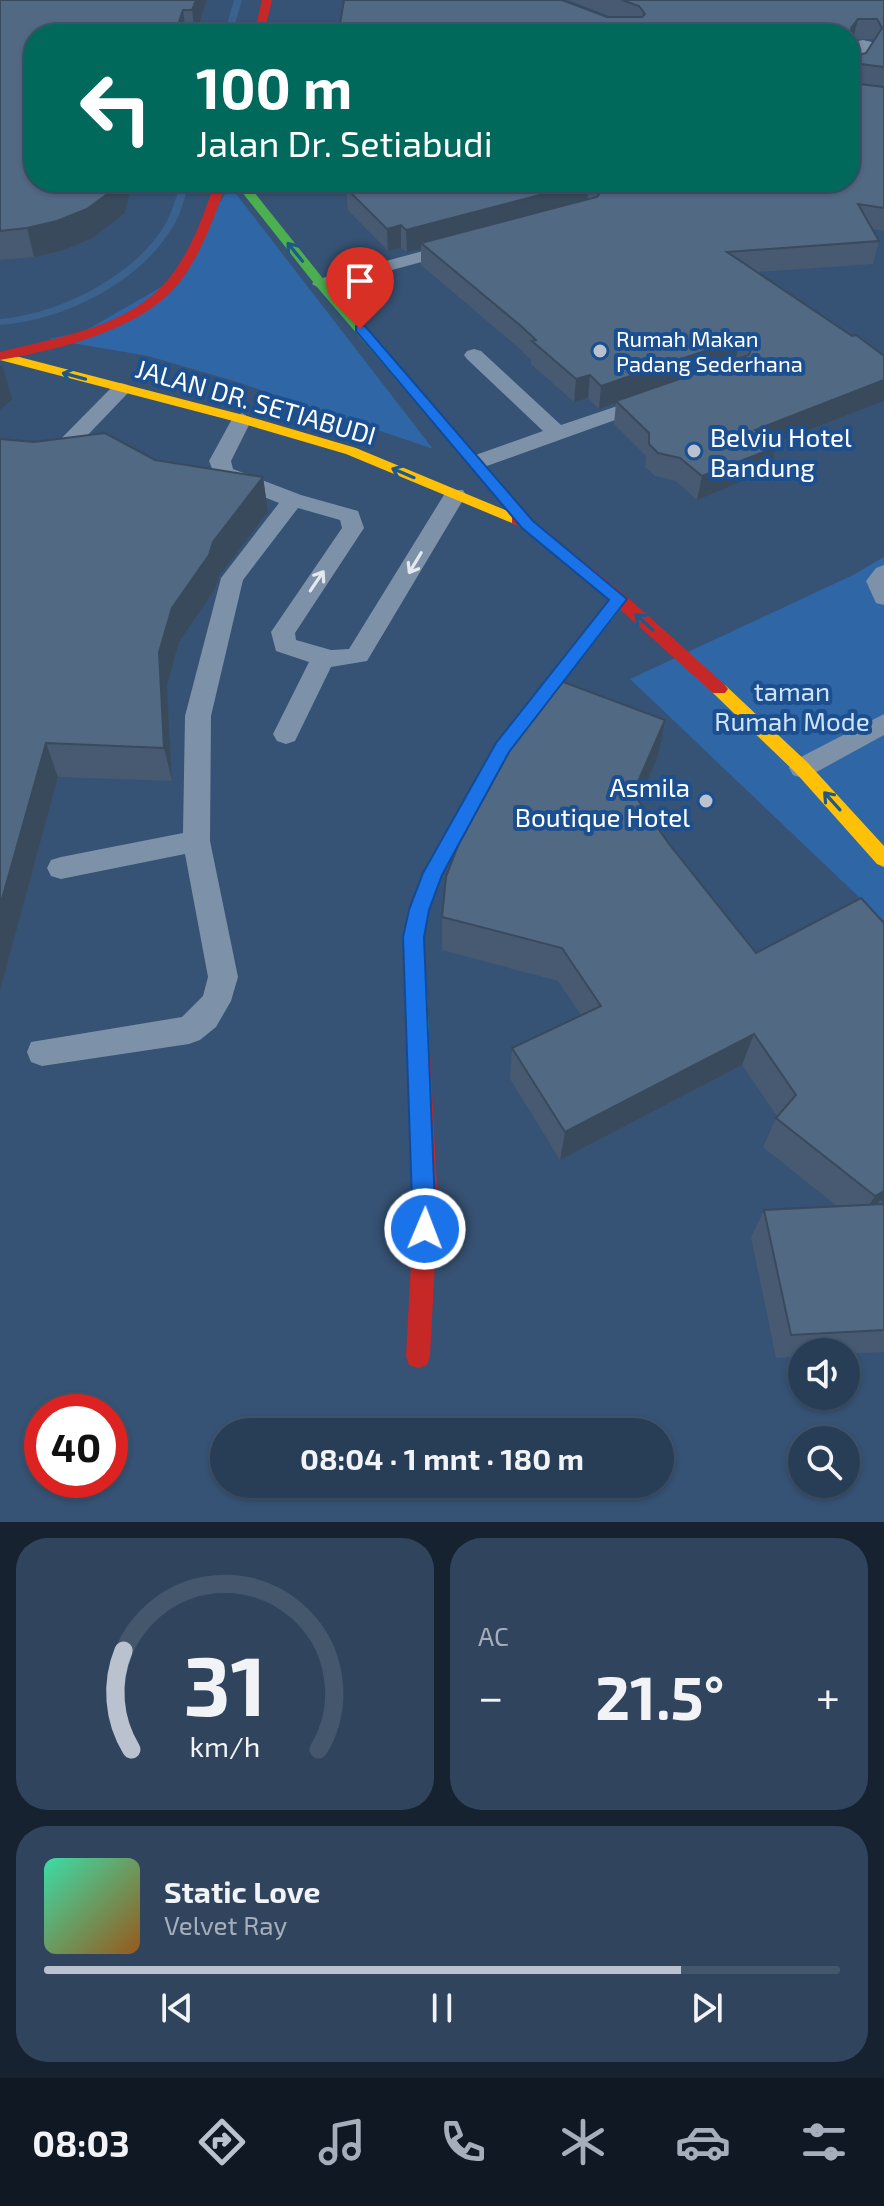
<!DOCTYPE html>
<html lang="id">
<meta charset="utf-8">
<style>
body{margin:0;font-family:"Exo 2",sans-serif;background:#30455d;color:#f1f3f6;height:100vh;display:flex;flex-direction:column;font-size:30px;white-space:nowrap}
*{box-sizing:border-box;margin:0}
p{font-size:26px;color:#a5aeba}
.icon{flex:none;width:44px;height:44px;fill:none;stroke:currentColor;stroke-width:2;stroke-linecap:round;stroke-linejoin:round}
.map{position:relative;height:1522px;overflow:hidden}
.details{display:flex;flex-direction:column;gap:16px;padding:16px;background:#162230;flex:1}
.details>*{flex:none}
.top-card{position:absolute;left:24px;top:24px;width:836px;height:168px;border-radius:32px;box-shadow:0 2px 6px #0004,0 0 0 2px #44576d;background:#00695c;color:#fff;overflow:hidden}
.buttons{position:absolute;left:788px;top:1338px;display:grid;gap:16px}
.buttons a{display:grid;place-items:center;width:72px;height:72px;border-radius:50%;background:#283e57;box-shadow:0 2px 6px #0004,0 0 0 2px #44576d;font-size:40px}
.speed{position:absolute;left:24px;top:1394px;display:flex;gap:16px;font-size:40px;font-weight:700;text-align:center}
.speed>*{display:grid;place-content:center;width:104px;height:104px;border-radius:50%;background:#283e57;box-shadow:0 2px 6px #0004,0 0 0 2px #44576d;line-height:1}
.speed .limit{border:12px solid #d22;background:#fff;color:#111}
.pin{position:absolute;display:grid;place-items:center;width:68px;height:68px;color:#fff;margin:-82px -34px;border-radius:50% 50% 50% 0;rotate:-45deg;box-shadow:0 0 8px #0007}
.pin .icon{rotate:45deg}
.me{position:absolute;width:88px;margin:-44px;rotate:1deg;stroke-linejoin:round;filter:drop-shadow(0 0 6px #0008)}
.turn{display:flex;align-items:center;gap:28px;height:168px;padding:0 40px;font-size:36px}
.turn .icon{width:104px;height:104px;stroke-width:2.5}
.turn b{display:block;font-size:56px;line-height:68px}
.big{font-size:60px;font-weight:700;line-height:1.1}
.details .widget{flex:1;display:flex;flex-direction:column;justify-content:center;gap:12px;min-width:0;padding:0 28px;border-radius:32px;background:#30455d}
.details .dial{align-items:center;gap:0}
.dial svg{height:208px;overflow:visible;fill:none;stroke:#44576d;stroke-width:7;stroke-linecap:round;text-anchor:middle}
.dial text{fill:#f1f3f6;stroke:none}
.song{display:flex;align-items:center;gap:24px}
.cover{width:96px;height:96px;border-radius:12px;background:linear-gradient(135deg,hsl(160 70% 55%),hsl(30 70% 35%))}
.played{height:8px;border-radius:4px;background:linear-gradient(90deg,#b9c2ce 80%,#44576d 80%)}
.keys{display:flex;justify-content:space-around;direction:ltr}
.heat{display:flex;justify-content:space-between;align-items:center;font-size:44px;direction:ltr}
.details .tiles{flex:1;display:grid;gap:16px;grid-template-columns:1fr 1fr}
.widget:last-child{grid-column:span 2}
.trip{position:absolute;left:210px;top:1418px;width:464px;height:80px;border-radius:40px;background:#283e57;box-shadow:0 2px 6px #0004,0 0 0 2px #44576d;font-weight:700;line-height:80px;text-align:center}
.dock{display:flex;height:128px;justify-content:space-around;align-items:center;background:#101923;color:#a5aeba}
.dock .icon{width:56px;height:56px}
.dock .current{color:#b9c2ce}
.dock b{font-size:36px;color:#f1f3f6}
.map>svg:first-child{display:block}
.green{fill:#2f66a5}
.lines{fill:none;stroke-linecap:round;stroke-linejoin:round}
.stream{fill:#3b618d;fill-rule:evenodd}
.lane{fill:#7d92a8;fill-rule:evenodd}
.street{fill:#7d92a8;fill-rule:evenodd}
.fast{fill:#4caf50;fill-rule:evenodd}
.slow{fill:#ffc107;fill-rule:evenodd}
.jam{fill:#c62828;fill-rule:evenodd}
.wall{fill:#475a72;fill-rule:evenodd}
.shaded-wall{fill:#394a5c}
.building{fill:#526984;stroke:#394a5c;stroke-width:2;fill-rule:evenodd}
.oneway{stroke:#205989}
.oneway2{stroke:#e5e9ee}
.route{fill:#1a73e8;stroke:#114b97;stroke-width:2}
.poi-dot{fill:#b9c2ce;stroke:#1b4f8f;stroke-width:3}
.labels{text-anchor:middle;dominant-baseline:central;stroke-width:8;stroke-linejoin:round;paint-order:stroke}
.far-poi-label{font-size:22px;fill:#fff;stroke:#1b4f8f;text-anchor:start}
.street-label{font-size:26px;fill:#fff;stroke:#1b4f8f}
.poi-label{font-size:26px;fill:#fff;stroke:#1b4f8f;text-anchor:start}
.park-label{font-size:26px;fill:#cfe3fa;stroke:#1b4f8f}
</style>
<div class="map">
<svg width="884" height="1522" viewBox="0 0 884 1522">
<rect width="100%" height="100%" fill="#365274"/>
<g class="green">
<path d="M 230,186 L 433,449 L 237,382 L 148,356 L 48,339 L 83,332 L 170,282 Z"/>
<path d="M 884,557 L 884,921 L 630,679 L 855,574 Z"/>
</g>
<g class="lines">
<g class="stream">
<path d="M 234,0 L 242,0 L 232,34 L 224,34 Z"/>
<path d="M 181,182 L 189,182 C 185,198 181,214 172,228 C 138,284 64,320 0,325 L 0,319 C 58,314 131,278 163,228 C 172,214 176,197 181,182 Z"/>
</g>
<g class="lane">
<path d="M 453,243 L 459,244 L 462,248 L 459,252 L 321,289 L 312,284 L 315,280 Z"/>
<path d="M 474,349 L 481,351 L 561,425 L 647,396 L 657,402 L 654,406 L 484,467 L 470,467 L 466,462 L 470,457 L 543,431 L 467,359 L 464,355 L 467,351 Z"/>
<path d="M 121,383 L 128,385 L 131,389 L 128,393 L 58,466 L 44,466 L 40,461 L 44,456 L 114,385 Z"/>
<path d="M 242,413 L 252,419 L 231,461 L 233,469 L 301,495 L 358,511 L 364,528 L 295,633 L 296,640 L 331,650 L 349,649 L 447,490 L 463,490 L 466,495 L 367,661 L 331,667 L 295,741 L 286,744 L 277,741 L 273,734 L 309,662 L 276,651 L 271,632 L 342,528 L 340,520 L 298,508 L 243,580 L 211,716 L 210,841 L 238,977 L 231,1001 L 216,1027 L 200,1040 L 189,1044 L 42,1066 L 31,1062 L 27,1052 L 31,1042 L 182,1017 L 203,996 L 208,977 L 185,854 L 61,879 L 51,876 L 47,868 L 51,860 L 61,857 L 183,833 L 185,716 L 221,578 L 279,503 L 216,478 L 209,461 L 232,419 Z"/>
<path d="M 884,565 L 884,605 L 876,603 L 866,581 L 876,568 Z"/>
<path d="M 884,714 L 884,735 L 811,775 L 802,778 L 793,775 L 789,768 L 793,761 Z"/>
</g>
<path class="street" d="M 863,40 L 872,42 L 875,47 L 859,72 L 850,74 L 850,48 L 854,42 Z"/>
<g class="fast">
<path d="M 234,182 L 246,182 L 325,281 L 531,518 L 531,526 L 521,526 L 317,287 Z"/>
<path d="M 619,593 L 627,599 L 625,603 L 509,752 L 442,874 L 429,910 L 424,937 L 429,1033 L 425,1040 L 418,1042 L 411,1040 L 407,1033 L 404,937 L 409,910 L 423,873 L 497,742 L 613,595 Z"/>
</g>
<g class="slow">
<path d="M 0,352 L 247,416 L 356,448 L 522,517 L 525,520 L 517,525 L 512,523 L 346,454 L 237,422 L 0,360 Z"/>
<path d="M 719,683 L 725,685 L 808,763 L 884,846 L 884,867 L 877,864 L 796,773 L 713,693 L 710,689 Z"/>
</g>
<g class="jam">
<path d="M 262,0 L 272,0 L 264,34 L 254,34 Z"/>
<path d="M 215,182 L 227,182 C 214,217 202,253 179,283 C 141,330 58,350 0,360 L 0,352 C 63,336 140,326 178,266 C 195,240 205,211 215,182 Z"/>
<path d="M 517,515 L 532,520 L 625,595 L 725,685 L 728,689 L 725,693 L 713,693 L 613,603 L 522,528 L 512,523 L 512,517 Z"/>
<path d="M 418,1024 L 425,1026 L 429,1033 L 438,1207 L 430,1356 L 427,1365 L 418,1368 L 409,1365 L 406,1356 L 414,1207 L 407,1033 L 411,1026 Z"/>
</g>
</g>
<g class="wall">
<path d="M 0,0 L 207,0 L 196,34 L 34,34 L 124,214 L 93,238 L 64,250 L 34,257 L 0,260 Z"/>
<path d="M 568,0 L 884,0 L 884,231 L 873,229 L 879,241 L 873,264 L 757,272 L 852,336 L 884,356 L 884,401 L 772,445 L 776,447 L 770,470 L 697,500 L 676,481 L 655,476 L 645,467 L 646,456 L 614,424 L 616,403 L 599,409 L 588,398 L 574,402 L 531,364 L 531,360 L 520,349 L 421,265 L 421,249 L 407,252 L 401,248 L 388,251 L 348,210 L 346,188 L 350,187 L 344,182 L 850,182 L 850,34 L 339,34 L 339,30 L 612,17 ZM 853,39 L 873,39 L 874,41 L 866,53 L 855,56 L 852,53 L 852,42 Z"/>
<path d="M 0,439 L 155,460 L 263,477 L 268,512 L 219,576 L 215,589 L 179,642 L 167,686 L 172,781 L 58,777 L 0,991 Z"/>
<path d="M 665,720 L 658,756 L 639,801 L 669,844 L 756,953 L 884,923 L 884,1352 L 846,1354 L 846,1352 L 802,1352 L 802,1356 L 776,1358 L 751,1237 L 764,1210 L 838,1207 L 763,1147 L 777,1116 L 742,1065 L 560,1160 L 510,1079 L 512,1048 L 581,1015 L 558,981 L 442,950 L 442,917 Z"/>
</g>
<g class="shaded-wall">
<path d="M 196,0 L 207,0 L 196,34 L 195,34 L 192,10 Z"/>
<path d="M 183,10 L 186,34 L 175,34 Z"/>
<path d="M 858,19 L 853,39 L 850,44 L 851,28 Z"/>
<path d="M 119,182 L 133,182 L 124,214 L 93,238 L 64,250 L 34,257 L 27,228 Z"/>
<path d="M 589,182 L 587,204 L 421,243 L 421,249 L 407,252 L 406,230 Z"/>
<path d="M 401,225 L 401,248 L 388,251 L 387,229 Z"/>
<path d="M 740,339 L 735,362 L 616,401 L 616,403 L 599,409 L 601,386 Z"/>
<path d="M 2,365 L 12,399 L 0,410 L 0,367 Z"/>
<path d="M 590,375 L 588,398 L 574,402 L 576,379 Z"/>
<path d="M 884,380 L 884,401 L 750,453 L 755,430 Z"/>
<path d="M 776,447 L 770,470 L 697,500 L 702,476 Z"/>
<path d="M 263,477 L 268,512 L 219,576 L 215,589 L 179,642 L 167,686 L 172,781 L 164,748 L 159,652 L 172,608 L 213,542 Z"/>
<path d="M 665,720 L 658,756 L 627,828 L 633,793 Z"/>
<path d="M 46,743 L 58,777 L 0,991 L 0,906 Z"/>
<path d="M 754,1034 L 742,1065 L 560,1160 L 565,1132 Z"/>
<path d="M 884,1191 L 884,1203 L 880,1200 L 869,1217 L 858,1223 L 875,1196 Z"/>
</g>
<g class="building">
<path d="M 0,0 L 196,0 L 192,10 L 183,10 L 175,34 L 34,34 L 34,182 L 119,182 L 118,186 L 87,209 L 57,221 L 27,228 L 0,231 Z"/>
<path d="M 344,0 L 562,0 L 607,17 L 642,17 L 645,14 L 639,6 L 622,0 L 884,0 L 884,67 L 853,63 L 852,83 L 884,87 L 884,208 L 858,204 L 879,241 L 727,252 L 852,336 L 856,335 L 884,356 L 884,380 L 755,430 L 776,447 L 702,476 L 680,458 L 658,453 L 649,444 L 649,433 L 616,401 L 749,355 L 752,346 L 740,339 L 601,386 L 590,375 L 576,379 L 532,341 L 536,340 L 521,326 L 421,243 L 597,197 L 601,191 L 599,185 L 589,182 L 406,230 L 401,225 L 387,229 L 346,188 L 365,182 L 850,182 L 850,34 L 344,34 L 345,30 L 339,30 ZM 858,19 L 877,19 L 882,28 L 866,53 L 855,56 L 852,53 L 851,28 Z"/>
<path d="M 105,433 L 155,460 L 263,477 L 213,542 L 209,555 L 172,608 L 159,652 L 164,748 L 46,743 L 0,906 L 0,439 L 34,442 Z"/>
<path d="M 558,680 L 665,720 L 633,793 L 669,844 L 756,953 L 861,898 L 884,923 L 884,1191 L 875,1196 L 776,1118 L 796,1095 L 754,1034 L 565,1132 L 512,1048 L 601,1006 L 562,948 L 442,917 L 446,877 L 459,843 L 524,724 Z"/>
<path d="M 884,1204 L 884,1330 L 791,1335 L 764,1210 Z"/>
</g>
<defs><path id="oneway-shaft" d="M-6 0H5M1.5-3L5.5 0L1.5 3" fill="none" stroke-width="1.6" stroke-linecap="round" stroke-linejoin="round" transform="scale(2)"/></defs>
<g class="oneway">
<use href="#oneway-shaft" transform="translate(295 252) rotate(-129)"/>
<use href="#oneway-shaft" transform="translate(74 376) rotate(-165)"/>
<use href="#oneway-shaft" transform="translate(403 473) rotate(-157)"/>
<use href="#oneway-shaft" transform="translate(644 622) rotate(-138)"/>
<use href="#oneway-shaft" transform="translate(832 801) rotate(-132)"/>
</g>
<g class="oneway2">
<use href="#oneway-shaft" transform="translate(415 563) rotate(121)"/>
<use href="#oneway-shaft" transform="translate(317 581) rotate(-56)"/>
</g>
<path class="route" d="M 356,326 L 365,326 L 533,521 L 627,599 L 509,752 L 442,875 L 429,910 L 424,937 L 436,1229 L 433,1237 L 425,1240 L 416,1237 L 413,1229 L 403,937 L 409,910 L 423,873 L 496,743 L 609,600 L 522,528 L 356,331 Z"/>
<g class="poi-dot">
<circle cx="600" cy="351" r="8"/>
<circle cx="694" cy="451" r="8"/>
<circle cx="706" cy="801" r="8"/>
</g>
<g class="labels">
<g class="far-poi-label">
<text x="616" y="338">Rumah Makan<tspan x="616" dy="25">Padang Sederhana</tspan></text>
</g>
<g class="street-label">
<text transform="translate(256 401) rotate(16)">JALAN DR. SETIABUDI</text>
</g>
<g class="poi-label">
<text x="710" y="436">Belviu Hotel<tspan x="710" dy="30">Bandung</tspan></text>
<text x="690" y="786" text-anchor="end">Asmila<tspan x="690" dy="30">Boutique Hotel</tspan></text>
</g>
<g class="park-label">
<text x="792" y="690">taman<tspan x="792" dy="30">Rumah Mode</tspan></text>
</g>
</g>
</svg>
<div class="buttons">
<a><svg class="icon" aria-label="sound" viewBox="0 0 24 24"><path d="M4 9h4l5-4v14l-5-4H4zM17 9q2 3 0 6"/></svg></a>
<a><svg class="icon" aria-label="search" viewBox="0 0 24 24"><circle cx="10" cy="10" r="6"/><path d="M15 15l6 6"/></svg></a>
</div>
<div class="speed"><div class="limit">40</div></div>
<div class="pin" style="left:360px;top:329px;background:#d93025"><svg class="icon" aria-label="arrive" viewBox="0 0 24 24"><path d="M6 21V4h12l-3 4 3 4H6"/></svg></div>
<svg class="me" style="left:425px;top:1229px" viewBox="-20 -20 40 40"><circle r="17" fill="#1a73e8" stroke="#fff" stroke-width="3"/><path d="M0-11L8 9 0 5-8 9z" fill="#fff"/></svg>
<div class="trip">08:04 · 1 mnt · 180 m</div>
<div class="top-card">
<div class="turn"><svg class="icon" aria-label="left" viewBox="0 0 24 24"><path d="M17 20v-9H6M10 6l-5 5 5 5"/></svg><div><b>100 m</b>Jalan Dr. Setiabudi</div></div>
</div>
</div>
<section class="details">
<div class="tiles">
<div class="widget dial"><svg viewBox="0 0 100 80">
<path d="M14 69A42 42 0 1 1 86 69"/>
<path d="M14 69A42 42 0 0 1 11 31" stroke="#b9c2ce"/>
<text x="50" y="56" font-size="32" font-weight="700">31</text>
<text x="50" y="72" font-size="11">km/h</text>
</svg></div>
<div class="widget"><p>AC</p>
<div class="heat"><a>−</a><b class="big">21.5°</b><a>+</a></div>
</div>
<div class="widget">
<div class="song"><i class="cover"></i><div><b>Static Love</b><p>Velvet Ray</p></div></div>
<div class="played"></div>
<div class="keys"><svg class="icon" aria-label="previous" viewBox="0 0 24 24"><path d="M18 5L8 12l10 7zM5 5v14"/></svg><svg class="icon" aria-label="pause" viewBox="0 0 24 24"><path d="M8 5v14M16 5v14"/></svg><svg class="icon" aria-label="next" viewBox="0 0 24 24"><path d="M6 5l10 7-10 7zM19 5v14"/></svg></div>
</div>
</div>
</section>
<nav class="dock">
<b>08:03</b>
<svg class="icon current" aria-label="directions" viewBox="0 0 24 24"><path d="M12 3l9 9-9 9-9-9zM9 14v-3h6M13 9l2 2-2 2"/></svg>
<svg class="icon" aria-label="music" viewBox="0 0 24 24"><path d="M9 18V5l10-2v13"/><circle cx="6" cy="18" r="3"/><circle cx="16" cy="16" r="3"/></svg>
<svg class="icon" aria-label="phone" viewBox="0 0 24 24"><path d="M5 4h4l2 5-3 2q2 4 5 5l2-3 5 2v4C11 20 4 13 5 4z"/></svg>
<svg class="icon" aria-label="climate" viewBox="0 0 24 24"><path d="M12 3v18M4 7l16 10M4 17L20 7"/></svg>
<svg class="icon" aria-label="car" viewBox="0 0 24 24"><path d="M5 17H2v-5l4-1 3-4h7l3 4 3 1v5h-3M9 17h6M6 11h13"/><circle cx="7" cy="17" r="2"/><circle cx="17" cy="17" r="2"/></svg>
<svg class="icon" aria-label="filters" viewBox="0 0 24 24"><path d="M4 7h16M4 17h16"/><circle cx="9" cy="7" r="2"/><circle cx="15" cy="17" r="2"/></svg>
</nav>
